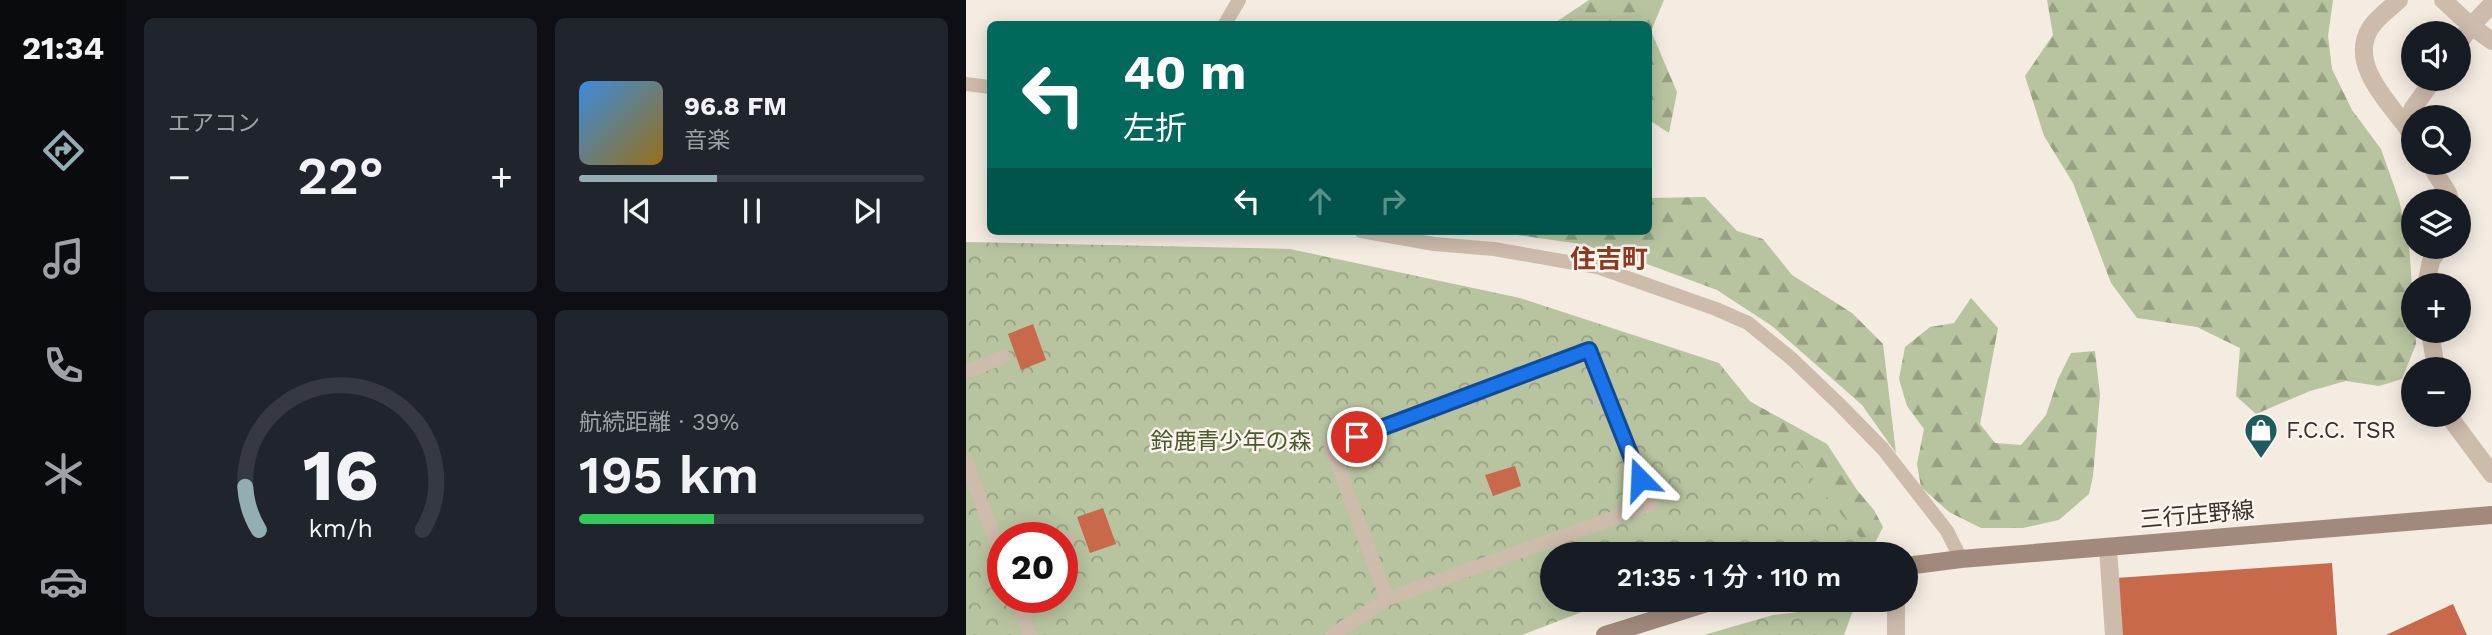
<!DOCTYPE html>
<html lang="ja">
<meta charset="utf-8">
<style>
body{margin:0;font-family:"Work Sans","Noto Sans JP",sans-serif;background:#20242c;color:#f1f3f6;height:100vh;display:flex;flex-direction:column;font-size:26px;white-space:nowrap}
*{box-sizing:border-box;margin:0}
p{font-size:23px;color:#9ea1a6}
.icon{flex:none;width:38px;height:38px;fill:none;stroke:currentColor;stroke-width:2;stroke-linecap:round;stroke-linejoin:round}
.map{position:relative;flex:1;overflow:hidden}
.side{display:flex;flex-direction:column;gap:18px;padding:18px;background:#0d0f14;width:840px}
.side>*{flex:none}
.guide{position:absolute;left:21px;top:21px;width:665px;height:214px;border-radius:10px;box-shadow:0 4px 18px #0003;background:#00695c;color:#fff;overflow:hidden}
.fabs{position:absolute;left:1435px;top:21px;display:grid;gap:14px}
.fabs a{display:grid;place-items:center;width:70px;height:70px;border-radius:50%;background:#171b24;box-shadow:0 4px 18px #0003;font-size:35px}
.speed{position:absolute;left:21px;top:522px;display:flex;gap:14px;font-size:35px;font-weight:700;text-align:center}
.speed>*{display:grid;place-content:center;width:91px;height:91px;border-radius:50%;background:#171b24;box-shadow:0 4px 18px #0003;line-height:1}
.speed .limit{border:10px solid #d22;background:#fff;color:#111}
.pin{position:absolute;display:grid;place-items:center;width:60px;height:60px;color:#fff;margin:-30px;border:4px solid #fff;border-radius:50%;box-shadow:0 2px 7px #0007}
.me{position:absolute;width:77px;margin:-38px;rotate:339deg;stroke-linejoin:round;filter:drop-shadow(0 0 5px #0008)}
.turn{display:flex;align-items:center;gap:24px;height:147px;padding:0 21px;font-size:32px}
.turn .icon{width:91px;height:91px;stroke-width:2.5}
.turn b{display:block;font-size:49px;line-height:60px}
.lanes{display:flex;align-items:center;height:66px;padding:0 21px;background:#0003;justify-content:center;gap:35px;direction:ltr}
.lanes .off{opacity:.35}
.big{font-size:52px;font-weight:600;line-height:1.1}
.side .widget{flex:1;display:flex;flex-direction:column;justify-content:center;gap:10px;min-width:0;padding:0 24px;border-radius:10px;background:#20242c}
.side .dial{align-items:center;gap:0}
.dial svg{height:182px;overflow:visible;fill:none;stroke:#363941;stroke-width:7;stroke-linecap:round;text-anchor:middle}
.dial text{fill:#f1f3f6;stroke:none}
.song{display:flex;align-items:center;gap:21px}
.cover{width:84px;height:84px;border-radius:10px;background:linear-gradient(135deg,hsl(210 70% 55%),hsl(40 70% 35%))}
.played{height:7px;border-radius:4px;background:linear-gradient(90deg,#92aeb2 40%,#363941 40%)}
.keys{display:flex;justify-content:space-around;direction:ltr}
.heat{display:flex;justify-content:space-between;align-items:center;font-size:38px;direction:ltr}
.charge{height:10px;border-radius:5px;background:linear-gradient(90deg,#34c759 39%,#363941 0)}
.side .tiles{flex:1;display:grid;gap:18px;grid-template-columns:repeat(2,1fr)}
.trip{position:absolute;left:574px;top:542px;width:378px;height:70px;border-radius:35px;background:#171b24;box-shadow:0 4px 18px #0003;font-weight:600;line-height:70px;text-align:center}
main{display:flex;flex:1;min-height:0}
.dock{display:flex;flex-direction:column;width:126px;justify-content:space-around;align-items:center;background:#090b0e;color:#9ea1a6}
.dock .icon{width:49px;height:49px}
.dock .current{color:#92aeb2}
.dock b{font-size:32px;color:#f1f3f6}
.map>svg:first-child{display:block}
.forest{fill:url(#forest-firs)}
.park{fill:url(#park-crowns);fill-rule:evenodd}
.building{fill:#c8694b}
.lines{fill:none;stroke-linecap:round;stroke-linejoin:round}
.service{stroke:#cdbbac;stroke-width:14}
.minor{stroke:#cdbbac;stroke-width:18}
.secondary{stroke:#a18a7d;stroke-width:18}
.route-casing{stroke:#114b97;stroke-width:18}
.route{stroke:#1a73e8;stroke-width:12}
.labels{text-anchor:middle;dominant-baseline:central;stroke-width:5;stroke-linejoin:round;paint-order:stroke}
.poi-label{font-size:23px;fill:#3b302b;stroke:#fbf5ee;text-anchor:start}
.park-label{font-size:23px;fill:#4a5a2e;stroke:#fbf5ee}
.street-label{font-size:23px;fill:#3b302b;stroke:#fbf5ee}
.quarter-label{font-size:26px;font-weight:bold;fill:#8c3b22;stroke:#fbf5ee}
</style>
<main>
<nav class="dock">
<b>21:34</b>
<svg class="icon current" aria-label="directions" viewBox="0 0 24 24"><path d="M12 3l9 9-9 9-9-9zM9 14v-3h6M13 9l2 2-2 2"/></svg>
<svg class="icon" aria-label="music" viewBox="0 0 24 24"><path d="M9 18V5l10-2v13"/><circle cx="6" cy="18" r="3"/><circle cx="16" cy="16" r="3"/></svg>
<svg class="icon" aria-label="phone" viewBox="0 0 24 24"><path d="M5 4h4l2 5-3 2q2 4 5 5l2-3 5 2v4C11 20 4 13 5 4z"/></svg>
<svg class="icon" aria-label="climate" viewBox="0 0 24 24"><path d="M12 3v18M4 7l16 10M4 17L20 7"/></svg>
<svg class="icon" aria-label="car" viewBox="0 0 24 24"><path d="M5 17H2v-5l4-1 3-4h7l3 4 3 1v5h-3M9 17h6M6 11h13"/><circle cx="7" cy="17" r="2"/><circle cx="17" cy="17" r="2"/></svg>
</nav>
<section class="side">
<div class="tiles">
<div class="widget"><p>エアコン</p>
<div class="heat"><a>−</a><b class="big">22°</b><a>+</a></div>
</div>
<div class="widget">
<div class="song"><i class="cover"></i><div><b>96.8 FM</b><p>音楽</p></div></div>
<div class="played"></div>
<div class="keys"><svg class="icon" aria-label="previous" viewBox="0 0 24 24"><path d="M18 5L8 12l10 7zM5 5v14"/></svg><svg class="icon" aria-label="pause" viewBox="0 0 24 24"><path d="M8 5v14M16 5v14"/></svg><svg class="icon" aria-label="next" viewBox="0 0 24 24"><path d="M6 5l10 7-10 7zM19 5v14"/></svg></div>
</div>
<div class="widget dial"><svg viewBox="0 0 100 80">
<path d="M14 69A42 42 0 1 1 86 69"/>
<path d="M14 69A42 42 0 0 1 8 50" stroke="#92aeb2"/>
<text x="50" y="56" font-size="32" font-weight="700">16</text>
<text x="50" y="72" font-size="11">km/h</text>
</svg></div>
<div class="widget"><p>航続距離 · 39%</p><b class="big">195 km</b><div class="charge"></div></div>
</div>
</section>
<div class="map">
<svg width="1526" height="635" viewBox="0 0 1526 635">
<defs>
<pattern id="forest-firs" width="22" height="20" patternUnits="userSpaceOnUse" patternTransform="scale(1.75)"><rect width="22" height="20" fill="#b8c4a0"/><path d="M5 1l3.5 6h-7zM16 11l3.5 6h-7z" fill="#97a083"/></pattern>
<pattern id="park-crowns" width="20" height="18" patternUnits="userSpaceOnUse" patternTransform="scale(1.75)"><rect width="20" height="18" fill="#b8c4a0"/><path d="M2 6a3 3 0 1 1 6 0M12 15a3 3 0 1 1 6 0" fill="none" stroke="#97a083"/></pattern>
</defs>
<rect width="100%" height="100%" fill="#f4ebe1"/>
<g class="forest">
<path d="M 623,0 L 698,0 L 685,31 L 711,92 L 703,133 L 683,120 L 682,24 L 587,24 Z"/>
<path d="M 1081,0 L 1367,0 L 1362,36 L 1366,69 L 1386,110 L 1415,149 L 1433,200 L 1443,244 L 1450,344 L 1436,379 L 1413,386 L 1380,381 L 1344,391 L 1290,414 L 1270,396 L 1274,348 L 1231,327 L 1171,318 L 1145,283 L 1107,183 L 1078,136 L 1059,76 L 1087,35 Z"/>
<path d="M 739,197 L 771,231 L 797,239 L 826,275 L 886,313 L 917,344 L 930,453 L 896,405 L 806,326 L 751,290 L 681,264 L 615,244 L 523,231 L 682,231 L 683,198 Z"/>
<path d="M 1005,298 L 1032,328 L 1014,424 L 1029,443 L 1055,445 L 1080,415 L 1092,379 L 1105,353 L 1129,351 L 1134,395 L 1127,476 L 1123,494 L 1093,520 L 1057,528 L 1015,528 L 983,512 L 955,487 L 951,464 L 958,429 L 941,406 L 933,379 L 939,347 L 964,327 L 988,323 Z"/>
<path d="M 778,398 L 861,444 L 891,490 L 908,510 L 917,527 L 908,545 L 891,555 L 727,555 Z"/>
</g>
<g class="park">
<path d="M 0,242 L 324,249 L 554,298 L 753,363 L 897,541 L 812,555 L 586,555 L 586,600 L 647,600 L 556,635 L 0,635 ZM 37,537 L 96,537 L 96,597 L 37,597 Z"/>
<path d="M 889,605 L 878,635 L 738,635 L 807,615 Z"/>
</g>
<g class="building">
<path d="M 67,324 L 80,360 L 55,370 L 42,334 Z"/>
<path d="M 549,466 L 555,486 L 527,496 L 519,475 Z"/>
<path d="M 137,508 L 150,544 L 124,553 L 111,517 Z"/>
<path d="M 1366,563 L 1371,635 L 1154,635 L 1150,578 Z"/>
<path d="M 1487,604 L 1501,635 L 1420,635 Z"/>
</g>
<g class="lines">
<g class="service">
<path d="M 259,24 L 273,0"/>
<path d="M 0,84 L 24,87"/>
<path d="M 395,231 L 468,244 L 528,249 L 631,267 L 750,309 L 782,323 L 826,359 L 874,405 L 917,449 L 981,531 L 995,559"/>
<path d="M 0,372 L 38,357"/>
<path d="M 0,461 L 37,561"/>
<path d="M 96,542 L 102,540"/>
<path d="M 50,597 L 64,635"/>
<path d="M 366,635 L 421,599 L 684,505 L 623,350 L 365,447 L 421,599"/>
</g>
<g class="minor">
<path d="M 1433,0 C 1424,8 1412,17 1405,27 C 1382,62 1420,100 1440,126"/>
<path d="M 1477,0 L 1505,26 L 1526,41"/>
<path d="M 1493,43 L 1505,26 L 1526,4"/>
<path d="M 1447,138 L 1440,126 L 1447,108 L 1468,79"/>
<path d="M 1463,163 L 1482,193 L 1484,201"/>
<path d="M 1460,285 L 1465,261 L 1474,247"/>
<path d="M 1464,331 L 1470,369"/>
<path d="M 1482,415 L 1526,474"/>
<path d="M 1142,548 L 1148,635"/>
<path d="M 930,635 L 930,600"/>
</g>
<g class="secondary">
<path d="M 940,566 L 995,559 L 1526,515"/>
<path d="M 639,635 L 751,600"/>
</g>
</g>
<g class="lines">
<defs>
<path id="route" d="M 391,437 L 623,350 L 674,479"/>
</defs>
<use href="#route" class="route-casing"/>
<use href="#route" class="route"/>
</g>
<defs>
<symbol id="shop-pin" viewBox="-11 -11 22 30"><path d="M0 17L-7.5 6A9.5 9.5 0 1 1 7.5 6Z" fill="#1f5a5e" stroke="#fbf5ee"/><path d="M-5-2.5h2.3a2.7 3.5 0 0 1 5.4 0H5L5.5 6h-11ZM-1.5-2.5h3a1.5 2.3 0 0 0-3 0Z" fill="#fff"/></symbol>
</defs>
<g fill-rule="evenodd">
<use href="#shop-pin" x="1276" y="411" width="38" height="52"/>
</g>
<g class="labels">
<g class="poi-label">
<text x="1320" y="430">F.C.C. TSR</text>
</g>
<g class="park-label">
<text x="265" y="441">鈴鹿青少年の森</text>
</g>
<g class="street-label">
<text transform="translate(1231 515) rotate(-5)">三行庄野線</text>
</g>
<g class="quarter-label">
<text x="643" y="259">住吉町</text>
</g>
</g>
</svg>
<div class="fabs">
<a><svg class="icon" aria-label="sound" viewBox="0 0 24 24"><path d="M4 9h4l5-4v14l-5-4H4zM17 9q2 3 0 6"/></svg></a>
<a><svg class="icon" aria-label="search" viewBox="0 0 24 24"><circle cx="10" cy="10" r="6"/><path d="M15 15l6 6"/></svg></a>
<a><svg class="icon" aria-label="layers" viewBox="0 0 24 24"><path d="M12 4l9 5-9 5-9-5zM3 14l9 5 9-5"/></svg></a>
<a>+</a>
<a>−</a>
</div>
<div class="speed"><div class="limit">20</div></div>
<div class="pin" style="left:391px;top:437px;background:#d93025"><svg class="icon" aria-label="arrive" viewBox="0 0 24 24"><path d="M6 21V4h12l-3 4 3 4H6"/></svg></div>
<svg class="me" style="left:674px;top:479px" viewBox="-20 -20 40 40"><path d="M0-17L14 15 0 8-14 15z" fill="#1a73e8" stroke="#fff" stroke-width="4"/></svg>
<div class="trip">21:35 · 1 分 · 110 m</div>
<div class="guide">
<div class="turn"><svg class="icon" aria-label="left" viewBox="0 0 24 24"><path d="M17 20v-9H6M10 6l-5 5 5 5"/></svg><div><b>40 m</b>左折</div></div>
<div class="lanes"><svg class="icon" aria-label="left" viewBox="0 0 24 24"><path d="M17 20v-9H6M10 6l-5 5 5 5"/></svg><svg class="icon off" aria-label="ahead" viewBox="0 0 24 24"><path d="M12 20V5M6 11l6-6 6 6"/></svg><svg class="icon off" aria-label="right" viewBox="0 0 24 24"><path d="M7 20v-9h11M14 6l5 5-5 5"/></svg></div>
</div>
</div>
</main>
